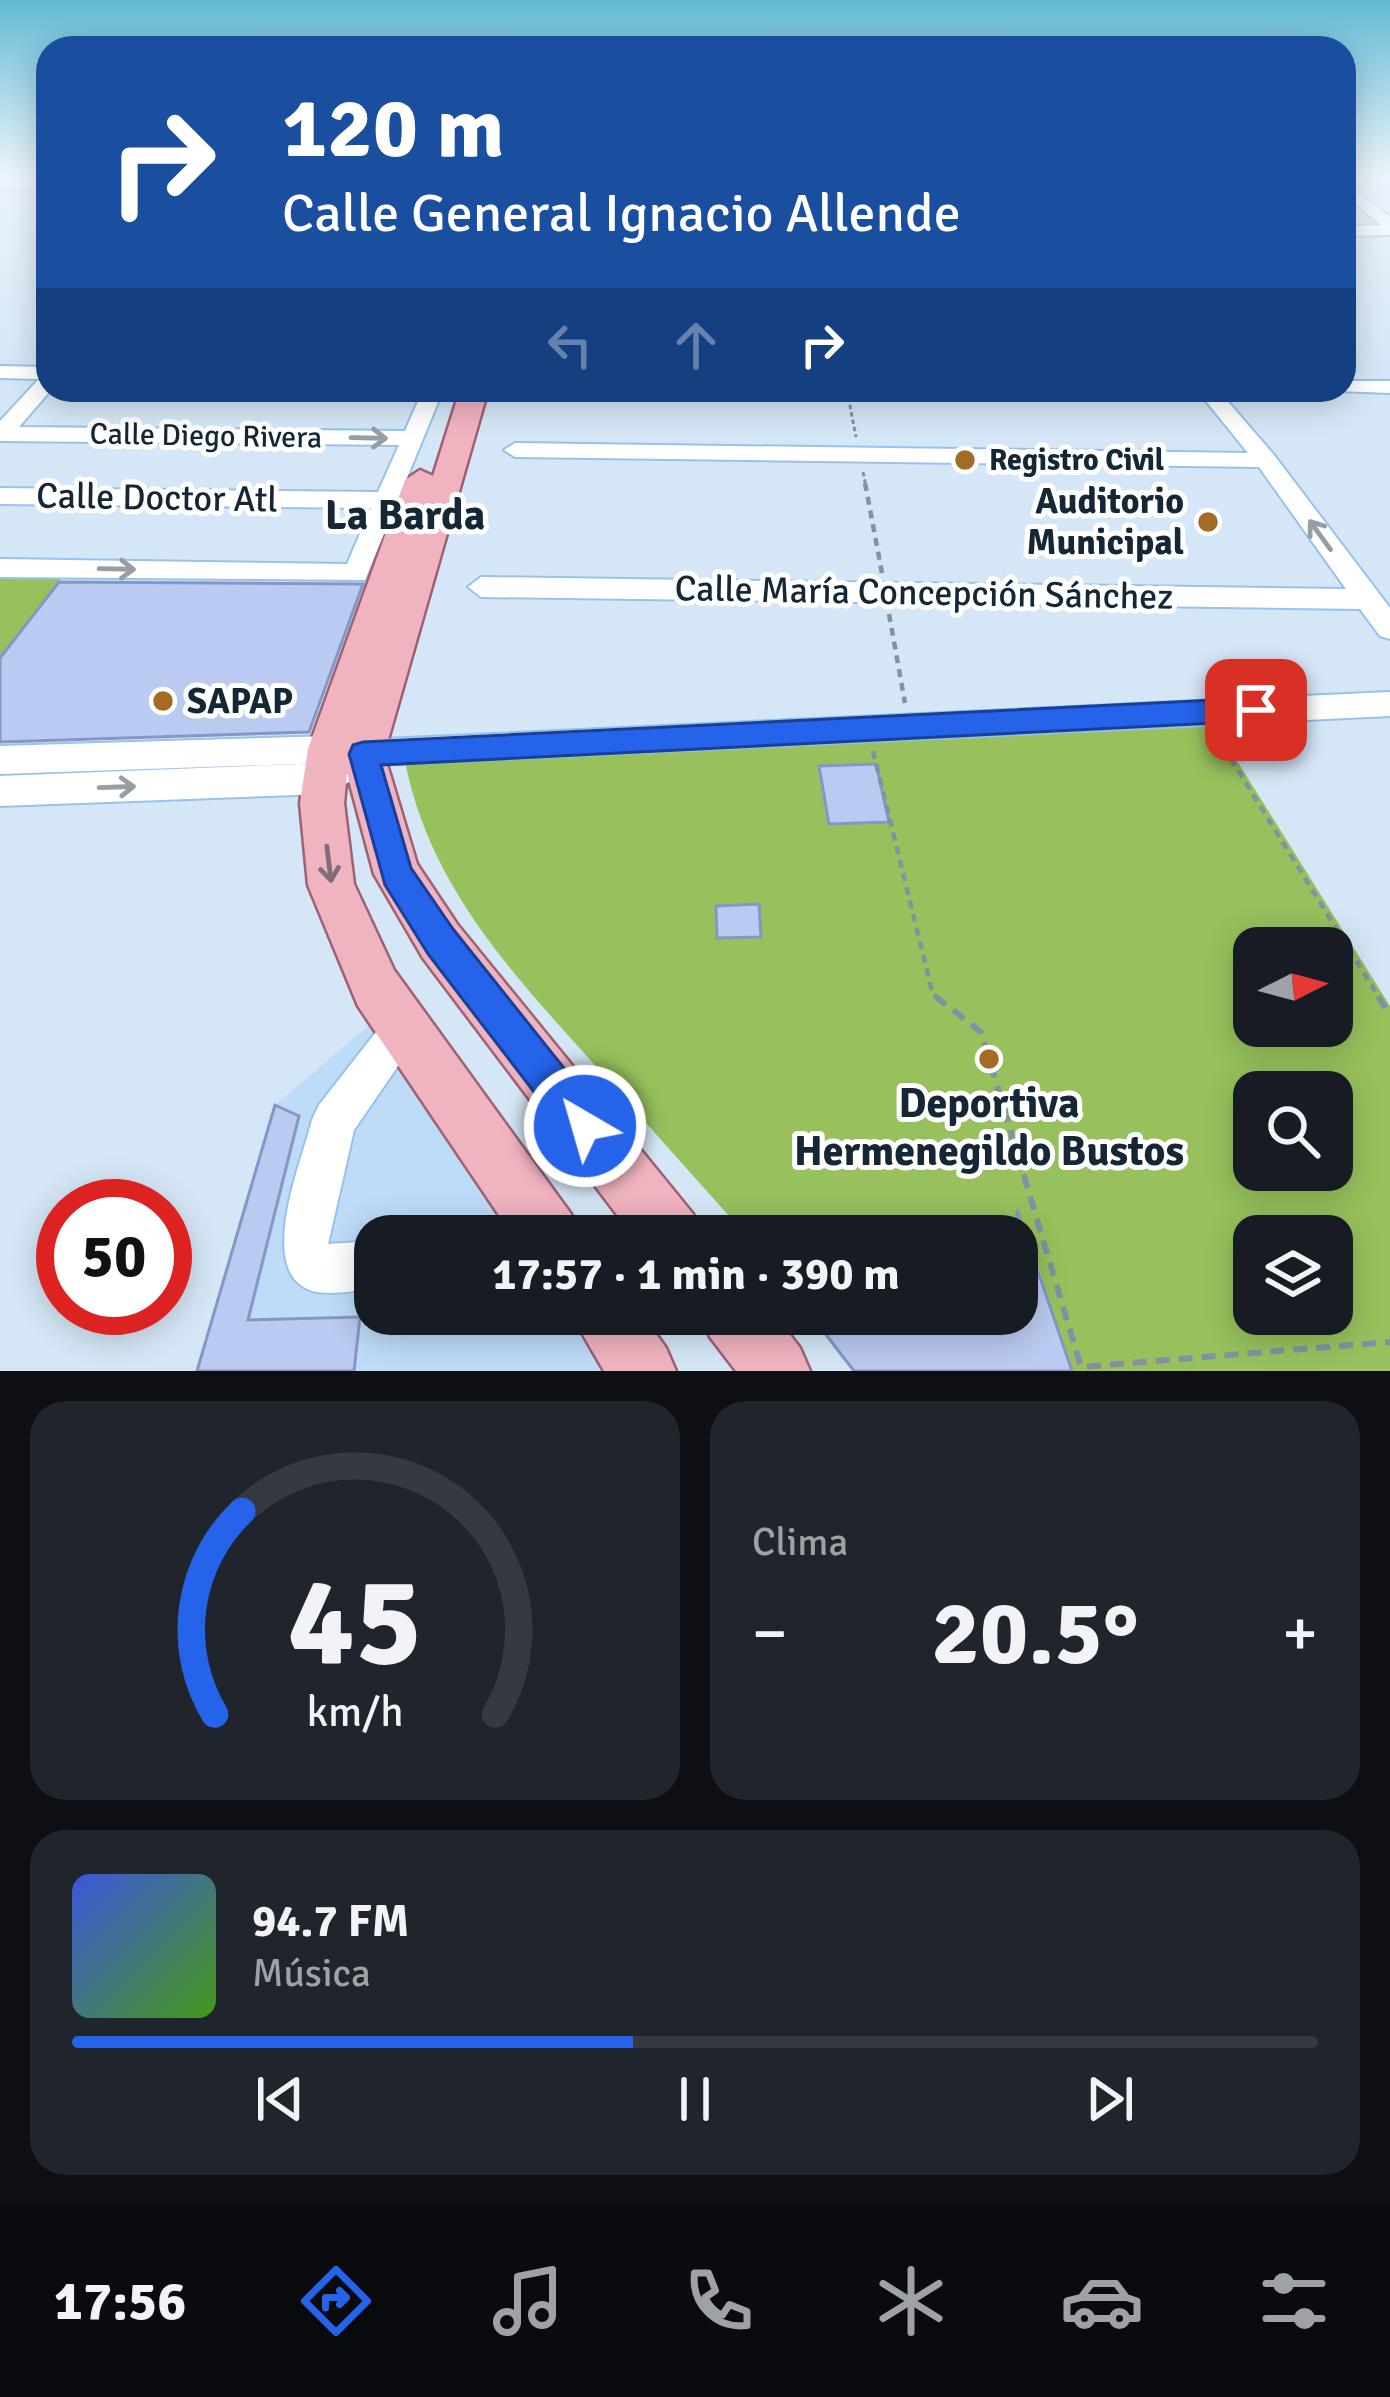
<!DOCTYPE html>
<html lang="es">
<meta charset="utf-8">
<style>
body{margin:0;font-family:Signika,sans-serif;background:#20242c;color:#f1f3f6;height:100vh;display:flex;flex-direction:column;font-size:45px;white-space:nowrap}
*{box-sizing:border-box;margin:0}
p{font-size:39px;color:#9ea1a6}
.icon{flex:none;width:66px;height:66px;fill:none;stroke:currentColor;stroke-width:2;stroke-linecap:round;stroke-linejoin:round}
.map{position:relative;height:1371px;overflow:hidden}
.drawer{display:flex;flex-direction:column;gap:30px;padding:30px;background:#0d0f14;flex:1}
.drawer>*{flex:none}
.banner{position:absolute;left:36px;top:36px;width:1320px;height:366px;border-radius:36px;box-shadow:0 6px 30px #0003;background:#1a4fa0;color:#fff;overflow:hidden}
.needle{width:78px;rotate:84deg}
.controls{position:absolute;left:1233px;top:927px;display:grid;gap:24px}
.controls a{display:grid;place-items:center;width:120px;height:120px;border-radius:24px;background:#171b24;box-shadow:0 6px 30px #0003;font-size:60px}
.speed{position:absolute;left:36px;top:1179px;display:flex;gap:24px;font-size:60px;font-weight:700;text-align:center}
.speed>*{display:grid;place-content:center;width:156px;height:156px;border-radius:50%;background:#171b24;box-shadow:0 6px 30px #0003;line-height:1}
.speed .limit{border:18px solid #d22;background:#fff;color:#111}
.pin{position:absolute;display:grid;place-items:center;width:102px;height:102px;color:#fff;margin:-51px;border-radius:24px;box-shadow:0 6px 18px #0006}
.me{position:absolute;width:132px;margin:-66px;rotate:322deg;stroke-linejoin:round;filter:drop-shadow(0 0 9px #0008)}
.turn{display:flex;align-items:center;gap:42px;height:252px;padding:0 48px;font-size:54px}
.turn .icon{width:156px;height:156px;stroke-width:2.5}
.turn b{display:block;font-size:84px;line-height:102px}
.lanes{display:flex;align-items:center;height:114px;padding:0 48px;background:#0003;justify-content:center;gap:60px;direction:ltr}
.lanes .off{opacity:.35}
.big{font-size:90px;font-weight:700;line-height:1.1}
.drawer .tile{flex:1;display:flex;flex-direction:column;justify-content:center;gap:18px;min-width:0;padding:0 42px;border-radius:36px;background:#20242c}
.drawer .dial{align-items:center;gap:0}
.dial svg{height:312px;overflow:visible;fill:none;stroke:#363941;stroke-width:7;stroke-linecap:round;text-anchor:middle}
.dial text{fill:#f1f3f6;stroke:none}
.song{display:flex;align-items:center;gap:36px}
.cover{width:144px;height:144px;border-radius:18px;background:linear-gradient(135deg,hsl(230 70% 55%),hsl(100 70% 35%))}
.played{height:12px;border-radius:6px;background:linear-gradient(90deg,#2563eb 45%,#363941 45%)}
.keys{display:flex;justify-content:space-around;direction:ltr}
.heat{display:flex;justify-content:space-between;align-items:center;font-size:66px;direction:ltr}
.drawer .tiles{flex:1;display:grid;gap:30px;grid-template-columns:1fr 1fr}
.tile:last-child{grid-column:span 2}
.trip{position:absolute;left:354px;top:1215px;width:684px;height:120px;border-radius:36px;background:#171b24;box-shadow:0 6px 30px #0003;font-weight:700;line-height:120px;text-align:center}
.menu{display:flex;height:192px;justify-content:space-around;align-items:center;background:#090b0e;color:#9ea1a6}
.menu .icon{width:84px;height:84px}
.menu .active{color:#2563eb}
.menu b{font-size:54px;color:#f1f3f6}
.map>svg:first-child{display:block}
.built{fill:#bedbf8}
.green{fill:#98c15d;fill-rule:evenodd}
.building{fill:#bacaf0;stroke:#8497c6;stroke-width:3}
.lines{fill:none;stroke-linecap:round;stroke-linejoin:round}
.minor-casing{stroke:#98c2eb;stroke-width:4}
.major-casing{stroke:#9d6274;stroke-width:5}
.path-far2{stroke:#8193a3;stroke-width:3;stroke-dasharray:4.5 3;stroke-linecap:butt}
.path-far1{stroke:#8193a3;stroke-width:4.5;stroke-dasharray:8 6;stroke-linecap:butt}
.path{stroke:#8193a3;stroke-width:6;stroke-dasharray:14 9;stroke-linecap:butt}
.minor{fill:#fff;fill-rule:evenodd}
.major{fill:#f0b4c0;fill-rule:evenodd}
.oneway{stroke:#969da4}
.oneway2{stroke:#826d7a}
.route{fill:#2563eb;stroke:#184099;stroke-width:3}
.poi-dot{fill:#a26b26;stroke:#fff;stroke-width:4.5}
.labels{text-anchor:middle;dominant-baseline:central;stroke-width:10;stroke-linejoin:round;paint-order:stroke}
.far-street-label{font-size:30px;fill:#152635;stroke:#fff}
.far-poi-label{font-size:30px;font-weight:bold;fill:#152635;stroke:#fff;text-anchor:start}
.street-label{font-size:36px;fill:#152635;stroke:#fff}
.poi-label{font-size:36px;font-weight:bold;fill:#152635;stroke:#fff;text-anchor:end}
.quarter-label{font-size:42px;font-weight:bold;fill:#152635;stroke:#fff}
.near-poi-label{font-size:42px;font-weight:bold;fill:#152635;stroke:#fff}
</style>
<div class="map">
<svg width="1390" height="1371" viewBox="0 0 1390 1371">
<rect width="100%" height="100%" fill="#d5e7f7"/>
<path class="built" d="M 381,1015 L 527,1236 L 375,1236 L 375,1314 L 581,1314 L 618,1371 L 197,1371 L 275,1105 Z"/>
<g class="green">
<path d="M 0,573 L 65,574 L 0,658 Z"/>
<path d="M 1211,719 L 1390,1006 L 1390,1371 L 1072,1371 L 1030,1241 L 1017,1242 L 1017,1236 L 747,1236 C 696,1179 645,1122 594,1064 C 510,971 427,883 404,756 ZM 1254,948 L 1332,948 L 1332,1026 L 1254,1026 ZM 1254,1092 L 1332,1092 L 1332,1170 L 1254,1170 ZM 1254,1236 L 1332,1236 L 1332,1314 L 1254,1314 Z"/>
</g>
<g class="building">
<path d="M 59,582 L 363,584 L 309,732 L 0,742 L 0,658 Z"/>
<path d="M 876,764 L 889,822 L 829,824 L 819,766 Z"/>
<path d="M 759,904 L 761,937 L 717,938 L 716,906 Z"/>
<path d="M 275,1105 L 299,1116 L 248,1320 L 360,1317 L 354,1371 L 197,1371 Z"/>
<path d="M 1017,1210 L 1072,1371 L 854,1371 L 810,1314 L 1017,1314 Z"/>
</g>
<g class="lines">
<defs>
<g id="minor">
<path d="M 48,180 L 48,188 L 0,189 L 0,181 Z"/>
<path d="M 1344,182 L 1390,217 L 1390,235 L 1344,236 L 1344,226 L 1381,225 L 1344,194 Z"/>
<path d="M 0,366 L 48,367 L 51,390 L 19,427 L 405,431 L 423,390 L 443,390 L 365,580 L 0,577 L 0,559 L 347,564 L 371,508 L 0,504 L 0,488 L 378,492 L 399,445 L 0,441 L 0,421 L 39,379 L 0,378 Z"/>
<path d="M 1344,381 L 1390,381 L 1390,393 L 1337,391 L 1344,390 Z"/>
<path d="M 1197,390 L 1218,390 L 1274,455 L 1390,608 L 1390,639 L 1380,636 L 1360,609 L 481,597 L 468,587 L 481,577 L 1346,589 L 1259,467 L 515,457 L 504,450 L 515,443 L 1248,453 Z"/>
<path d="M 1390,692 L 1390,716 L 353,766 L 351,781 L 325,794 L 0,806 L 0,776 L 325,763 L 0,774 L 0,746 L 329,736 L 363,740 Z"/>
<path d="M 404,1008 L 418,1014 L 424,1028 L 354,1130 L 328,1244 L 375,1241 L 375,1289 C 357,1290 335,1295 317,1292 C 252,1279 302,1161 312,1120 L 319,1105 L 390,1014 Z"/>
</g>
<g id="major">
<path d="M 460,390 L 488,390 L 384,754 L 417,864 L 457,924 L 693,1214 L 702,1236 L 633,1236 L 423,958 L 374,874 L 347,773 L 344,803 L 354,884 L 394,970 L 571,1214 L 580,1236 L 513,1236 L 358,1006 L 308,885 L 300,803 L 308,749 L 405,480 L 420,470 L 433,476 Z"/>
<path d="M 571,1314 L 642,1314 L 666,1348 L 676,1371 L 604,1371 Z"/>
<path d="M 701,1314 L 774,1314 L 800,1348 L 810,1371 L 736,1371 L 710,1337 Z"/>
</g>
</defs>
<use href="#minor" class="minor-casing"/>
<use href="#major" class="major-casing"/>
<g class="path-far2">
<path d="M 847,390 L 856,437"/>
<path d="M 863,472 L 866,486"/>
</g>
<g class="path-far1">
<path d="M 865,483 L 882,573"/>
<path d="M 889,614 L 905,703"/>
<path d="M 1216,735 L 1380,999"/>
<path d="M 873,751 L 933,995 L 939,999"/>
</g>
<g class="path">
<path d="M 935,996 L 981,1032 L 1081,1367 L 1390,1342"/>
<path d="M 1378,996 L 1390,1015"/>
</g>
<use href="#minor" class="minor"/>
<use href="#major" class="major"/>
</g>
<defs><path id="oneway-shaft" d="M-6 0H5M1.5-3L5.5 0L1.5 3" fill="none" stroke-width="1.6" stroke-linecap="round" stroke-linejoin="round" transform="scale(3)"/></defs>
<g class="oneway">
<use href="#oneway-shaft" transform="translate(369 438) rotate(1)"/>
<use href="#oneway-shaft" transform="translate(1320 535) rotate(-126)"/>
<use href="#oneway-shaft" transform="translate(117 569) rotate(1)"/>
<use href="#oneway-shaft" transform="translate(117 787) rotate(-2)"/>
</g>
<use class="oneway2" href="#oneway-shaft" transform="translate(329 864) rotate(83)"/>
<linearGradient id="sky" x2="0" y2="1"><stop stop-color="#63bad5"/><stop offset="0.48" stop-color="#ecf4fb"/><stop offset="1" stop-color="#ecf4fb" stop-opacity="0"/></linearGradient>
<rect width="1390" height="367" fill="url(#sky)"/>
<path class="route" d="M 1256,698 L 1265,702 L 1269,710 L 1265,717 L 1256,721 L 381,765 L 411,868 L 453,929 L 599,1112 L 605,1126 L 599,1140 L 585,1145 L 571,1140 L 428,954 L 385,885 L 349,754 L 353,745 L 363,742 Z"/>
<g class="poi-dot">
<circle cx="965" cy="460" r="12"/>
<circle cx="1208" cy="522" r="12"/>
<circle cx="163" cy="701" r="12"/>
<circle cx="989" cy="1059" r="12"/>
</g>
<g class="labels">
<g class="far-street-label">
<text transform="translate(206 436) rotate(1)">Calle Diego Rivera</text>
</g>
<g class="far-poi-label">
<text x="989" y="460">Registro Civil</text>
</g>
<g class="street-label">
<text transform="translate(157 498) rotate(1)">Calle Doctor Atl</text>
<text transform="translate(924 593) rotate(1)">Calle María Concepción Sánchez</text>
</g>
<g class="poi-label">
<text x="1184" y="501">Auditorio<tspan x="1184" dy="41">Municipal</tspan></text>
<text x="187" y="701" text-anchor="start">SAPAP</text>
</g>
<g class="quarter-label">
<text x="405" y="515">La Barda</text>
</g>
<g class="near-poi-label">
<text x="989" y="1103">Deportiva<tspan x="989" dy="48">Hermenegildo Bustos</tspan></text>
</g>
</g>
</svg>
<div class="controls">
<a><svg class="needle" viewBox="-14 -14 28 28"><path d="M0-13l5 13h-10z" fill="#e53935"/><path d="M0 13l5-13h-10z" fill="#9ea1a6"/></svg></a>
<a><svg class="icon" aria-label="search" viewBox="0 0 24 24"><circle cx="10" cy="10" r="6"/><path d="M15 15l6 6"/></svg></a>
<a><svg class="icon" aria-label="layers" viewBox="0 0 24 24"><path d="M12 4l9 5-9 5-9-5zM3 14l9 5 9-5"/></svg></a>
</div>
<div class="speed"><div class="limit">50</div></div>
<div class="pin" style="left:1256px;top:710px;background:#d93025"><svg class="icon" aria-label="arrive" viewBox="0 0 24 24"><path d="M6 21V4h12l-3 4 3 4H6"/></svg></div>
<svg class="me" style="left:585px;top:1126px" viewBox="-20 -20 40 40"><circle r="17" fill="#2563eb" stroke="#fff" stroke-width="3"/><path d="M0-11L8 9 0 5-8 9z" fill="#fff"/></svg>
<div class="trip">17:57 · 1 min · 390 m</div>
<div class="banner">
<div class="turn"><svg class="icon" aria-label="right" viewBox="0 0 24 24"><path d="M7 20v-9h11M14 6l5 5-5 5"/></svg><div><b>120 m</b>Calle General Ignacio Allende</div></div>
<div class="lanes"><svg class="icon off" aria-label="left" viewBox="0 0 24 24"><path d="M17 20v-9H6M10 6l-5 5 5 5"/></svg><svg class="icon off" aria-label="ahead" viewBox="0 0 24 24"><path d="M12 20V5M6 11l6-6 6 6"/></svg><svg class="icon" aria-label="right" viewBox="0 0 24 24"><path d="M7 20v-9h11M14 6l5 5-5 5"/></svg></div>
</div>
</div>
<section class="drawer">
<div class="tiles">
<div class="tile dial"><svg viewBox="0 0 100 80">
<path d="M14 69A42 42 0 1 1 86 69"/>
<path d="M14 69A42 42 0 0 1 21 17" stroke="#2563eb"/>
<text x="50" y="56" font-size="32" font-weight="700">45</text>
<text x="50" y="72" font-size="11">km/h</text>
</svg></div>
<div class="tile"><p>Clima</p>
<div class="heat"><a>−</a><b class="big">20.5°</b><a>+</a></div>
</div>
<div class="tile">
<div class="song"><i class="cover"></i><div><b>94.7 FM</b><p>Música</p></div></div>
<div class="played"></div>
<div class="keys"><svg class="icon" aria-label="previous" viewBox="0 0 24 24"><path d="M18 5L8 12l10 7zM5 5v14"/></svg><svg class="icon" aria-label="pause" viewBox="0 0 24 24"><path d="M8 5v14M16 5v14"/></svg><svg class="icon" aria-label="next" viewBox="0 0 24 24"><path d="M6 5l10 7-10 7zM19 5v14"/></svg></div>
</div>
</div>
</section>
<nav class="menu">
<b>17:56</b>
<svg class="icon active" aria-label="directions" viewBox="0 0 24 24"><path d="M12 3l9 9-9 9-9-9zM9 14v-3h6M13 9l2 2-2 2"/></svg>
<svg class="icon" aria-label="music" viewBox="0 0 24 24"><path d="M9 18V5l10-2v13"/><circle cx="6" cy="18" r="3"/><circle cx="16" cy="16" r="3"/></svg>
<svg class="icon" aria-label="phone" viewBox="0 0 24 24"><path d="M5 4h4l2 5-3 2q2 4 5 5l2-3 5 2v4C11 20 4 13 5 4z"/></svg>
<svg class="icon" aria-label="climate" viewBox="0 0 24 24"><path d="M12 3v18M4 7l16 10M4 17L20 7"/></svg>
<svg class="icon" aria-label="car" viewBox="0 0 24 24"><path d="M5 17H2v-5l4-1 3-4h7l3 4 3 1v5h-3M9 17h6M6 11h13"/><circle cx="7" cy="17" r="2"/><circle cx="17" cy="17" r="2"/></svg>
<svg class="icon" aria-label="filters" viewBox="0 0 24 24"><path d="M4 7h16M4 17h16"/><circle cx="9" cy="7" r="2"/><circle cx="15" cy="17" r="2"/></svg>
</nav>
